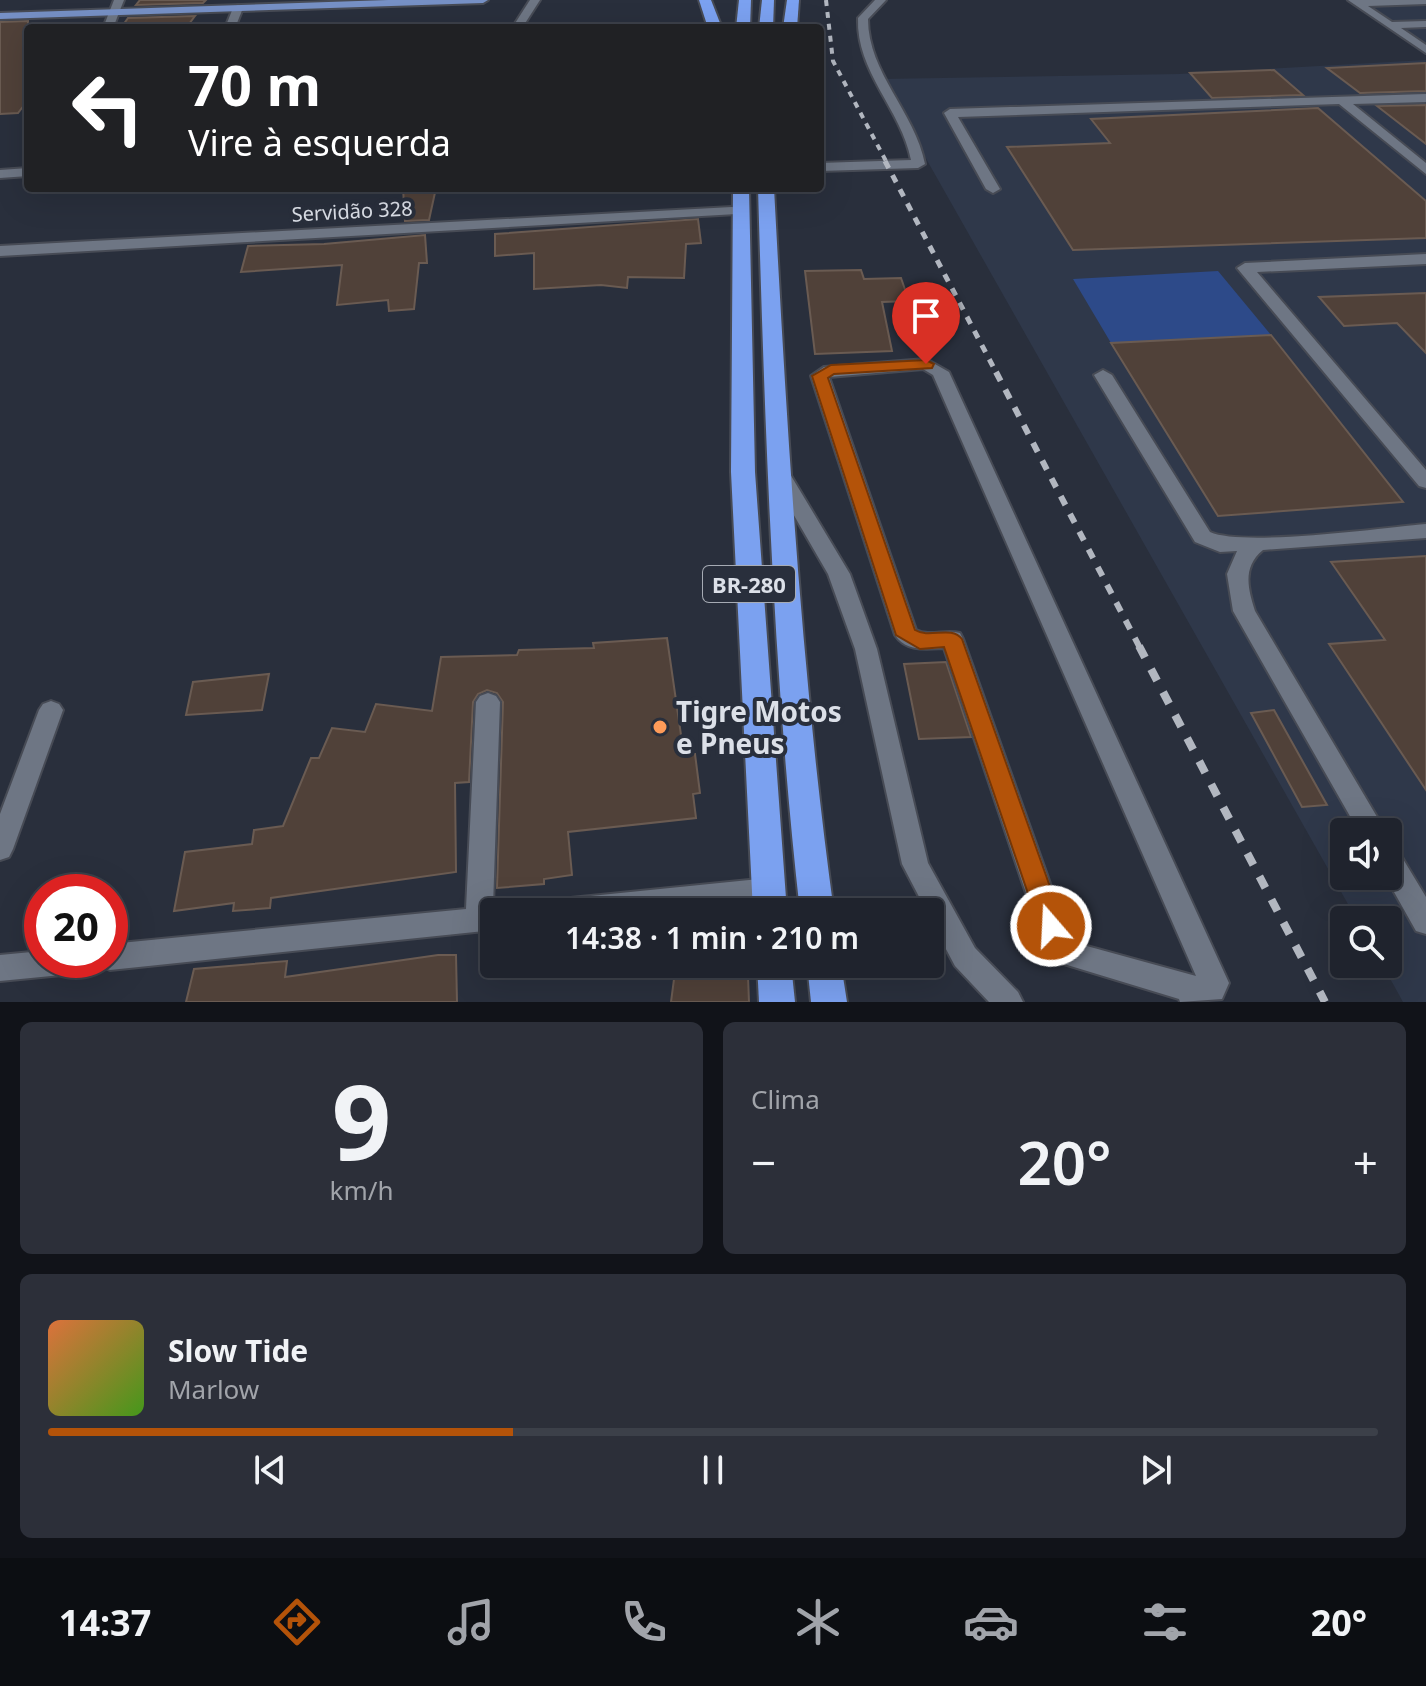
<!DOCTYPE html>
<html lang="pt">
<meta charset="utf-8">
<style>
body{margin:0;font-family:"Noto Sans",sans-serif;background:#2c2f39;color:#f1f3f6;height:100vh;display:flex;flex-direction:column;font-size:30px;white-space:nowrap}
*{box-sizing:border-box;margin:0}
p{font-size:26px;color:#a1a4aa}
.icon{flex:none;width:44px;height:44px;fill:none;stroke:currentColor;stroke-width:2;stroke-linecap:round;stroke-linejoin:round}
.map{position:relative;height:1002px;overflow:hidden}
.details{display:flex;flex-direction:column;gap:20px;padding:20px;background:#111319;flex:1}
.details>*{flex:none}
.guide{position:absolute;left:24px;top:24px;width:800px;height:168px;border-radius:8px;box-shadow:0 8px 32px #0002,0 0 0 2px #3c4049;background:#202124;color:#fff;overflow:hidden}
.buttons{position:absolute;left:1330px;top:818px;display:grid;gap:16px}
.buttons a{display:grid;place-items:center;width:72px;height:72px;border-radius:8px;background:#1f232d;box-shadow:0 8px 32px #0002,0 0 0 2px #3c4049;font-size:40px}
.speed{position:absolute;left:24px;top:874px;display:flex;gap:16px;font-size:40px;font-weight:700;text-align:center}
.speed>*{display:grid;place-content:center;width:104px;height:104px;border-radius:50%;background:#1f232d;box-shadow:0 8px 32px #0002,0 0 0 2px #3c4049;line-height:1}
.speed .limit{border:12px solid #d22;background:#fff;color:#111}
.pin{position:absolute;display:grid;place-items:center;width:68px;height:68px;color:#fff;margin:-82px -34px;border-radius:50% 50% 50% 0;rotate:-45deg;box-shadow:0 0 8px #0007}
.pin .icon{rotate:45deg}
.me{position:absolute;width:88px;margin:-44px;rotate:341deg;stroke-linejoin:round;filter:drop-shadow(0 0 6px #0008)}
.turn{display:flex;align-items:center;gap:28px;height:168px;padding:0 32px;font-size:36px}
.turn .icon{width:104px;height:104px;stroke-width:2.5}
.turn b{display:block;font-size:56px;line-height:68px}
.big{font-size:60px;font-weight:600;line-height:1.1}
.details .widget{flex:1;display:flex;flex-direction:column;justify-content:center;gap:12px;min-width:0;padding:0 28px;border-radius:12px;background:#2c2f39}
.details .dial{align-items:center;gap:0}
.dial b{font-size:104px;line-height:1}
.song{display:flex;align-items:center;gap:24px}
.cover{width:96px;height:96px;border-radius:12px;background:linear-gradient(135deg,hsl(20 70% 55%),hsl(100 70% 35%))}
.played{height:8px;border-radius:4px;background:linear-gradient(90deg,#b45309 35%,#3c4049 35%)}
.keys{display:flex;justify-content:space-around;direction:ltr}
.heat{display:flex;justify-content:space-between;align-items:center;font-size:44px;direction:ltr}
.details .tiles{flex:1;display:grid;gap:20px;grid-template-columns:1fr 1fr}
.widget:last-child{grid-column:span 2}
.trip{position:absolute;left:480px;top:898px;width:464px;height:80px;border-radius:8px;background:#1f232d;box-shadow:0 8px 32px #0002,0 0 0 2px #3c4049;font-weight:600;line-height:80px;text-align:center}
.tabs{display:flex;height:128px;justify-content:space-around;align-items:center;background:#0c0e12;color:#a1a4aa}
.tabs .icon{width:56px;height:56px}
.tabs .current{color:#b45309}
.tabs b{font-size:36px;color:#f1f3f6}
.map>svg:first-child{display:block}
.built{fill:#2f384a;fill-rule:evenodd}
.green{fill:#2d4a89}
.building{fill:#504139;stroke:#6a5b52;stroke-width:2}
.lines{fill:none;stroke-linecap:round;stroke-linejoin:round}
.minor-casing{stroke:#474b55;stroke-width:4}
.major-casing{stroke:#474b55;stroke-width:4}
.highway-casing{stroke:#474b55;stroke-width:4}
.minor{fill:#6e7684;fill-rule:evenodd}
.major{fill:#7690c5;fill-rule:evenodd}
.highway{fill:#7ba1f0;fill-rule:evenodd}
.rail-far3{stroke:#b2b7c0;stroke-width:4;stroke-dasharray:6 6;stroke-linecap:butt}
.rail-far2{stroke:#b2b7c0;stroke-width:5;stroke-dasharray:8 8;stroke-linecap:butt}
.rail-far1{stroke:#b2b7c0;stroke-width:6;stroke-dasharray:10 10;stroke-linecap:butt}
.rail{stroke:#b2b7c0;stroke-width:8;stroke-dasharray:13 13;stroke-linecap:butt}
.route{fill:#b45309;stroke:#753606;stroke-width:2}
.poi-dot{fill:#fe9b59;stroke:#292f3c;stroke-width:3}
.labels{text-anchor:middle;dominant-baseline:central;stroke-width:8;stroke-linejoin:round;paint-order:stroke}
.far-street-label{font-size:20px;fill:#dce0e8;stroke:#292f3c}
.shield{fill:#292f3c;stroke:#a6abb4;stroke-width:2}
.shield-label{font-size:22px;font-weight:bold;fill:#dce0e8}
.near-poi-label{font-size:28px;font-weight:bold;fill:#dce0e8;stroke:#292f3c;text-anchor:start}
</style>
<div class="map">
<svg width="1426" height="1002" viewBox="0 0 1426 1002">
<rect width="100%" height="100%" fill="#292f3c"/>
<g class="built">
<path d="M 1344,0 L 1426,0 L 1426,52 L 1362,5 Z"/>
<path d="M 1426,60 L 1426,1002 L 1403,1002 L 1382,964 L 1388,964 L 1388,920 L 1357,920 L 881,79 L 1179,74 ZM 1344,832 L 1388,832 L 1388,876 L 1344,876 Z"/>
</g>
<path class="green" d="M 1218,271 L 1271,335 L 1111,343 L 1073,279 Z"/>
<g class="building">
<path d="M 140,0 L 206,0 L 203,3 L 136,5 Z"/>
<path d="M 195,16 L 186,28 L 121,28 L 128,18 Z"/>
<path d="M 28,21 L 28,100 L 18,113 L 0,114 L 0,22 Z"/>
<path d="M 1426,63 L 1426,91 L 1360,93 L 1327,68 Z"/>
<path d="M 1274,70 L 1303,95 L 1212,98 L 1190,73 Z"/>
<path d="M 1426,105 L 1426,144 L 1377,106 Z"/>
<path d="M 1318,108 L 1426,201 L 1426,238 L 1073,250 L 1007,147 L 1110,143 L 1091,119 Z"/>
<path d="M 403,188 L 436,188 L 429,220 L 405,221 Z"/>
<path d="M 698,219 L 701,243 L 686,244 L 684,278 L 628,277 L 627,288 L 601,285 L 534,289 L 534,253 L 495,256 L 495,234 Z"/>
<path d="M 425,235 L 427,263 L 419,263 L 414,309 L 389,311 L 388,300 L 337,305 L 342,265 L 241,272 L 248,246 L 324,244 Z"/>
<path d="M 861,270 L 864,279 L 901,278 L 909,301 L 882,302 L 892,351 L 815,354 L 805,271 Z"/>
<path d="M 1426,293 L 1426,353 L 1397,323 L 1344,326 L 1319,297 Z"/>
<path d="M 1271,335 L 1403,502 L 1218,516 L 1111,343 Z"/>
<path d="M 1426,556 L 1426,790 L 1329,644 L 1385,640 L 1331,562 Z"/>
<path d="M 667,638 L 682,742 L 688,742 L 689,754 L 695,754 L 700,793 L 693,794 L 696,818 L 568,832 L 572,875 L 544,879 L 544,884 L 497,888 L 503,702 L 497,693 L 487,690 L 478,694 L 473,702 L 469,782 L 455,783 L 456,872 L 271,898 L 270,908 L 233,911 L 234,903 L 174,911 L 185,852 L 252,844 L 254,830 L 283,826 L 311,758 L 319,758 L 332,728 L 365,732 L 376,704 L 432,711 L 441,657 L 517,655 L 519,650 L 594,648 L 593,643 Z"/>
<path d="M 946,662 L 971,737 L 919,739 L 904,664 Z"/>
<path d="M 269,674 L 262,710 L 186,715 L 193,682 Z"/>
<path d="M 1274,710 L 1327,805 L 1302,807 L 1251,713 Z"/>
<path d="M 438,955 L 456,955 L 457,1002 L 186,1002 L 194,969 L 287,961 L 285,977 Z"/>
<path d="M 676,964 L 706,964 L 706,977 L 748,976 L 749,1002 L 671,1002 Z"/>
</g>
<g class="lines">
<defs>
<g id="minor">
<path d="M 114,0 L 124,0 L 113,28 L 103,28 Z"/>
<path d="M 530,0 L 540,0 L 522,28 L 512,28 Z"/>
<path d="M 875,0 L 886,0 L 868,19 C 868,73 915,112 925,164 L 918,168 L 820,171 L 820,163 L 911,160 C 901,109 856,72 858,18 Z"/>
<path d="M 1348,0 L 1426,0 L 1426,4 L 1368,6 L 1392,22 L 1426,21 L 1426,27 L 1401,28 L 1426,45 L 1426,53 Z"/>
<path d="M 238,5 L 243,8 L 235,28 L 225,28 L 233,8 Z"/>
<path d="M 1426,94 L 1426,102 L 1353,104 L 1426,163 L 1426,174 L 1339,104 L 958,117 L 1000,189 L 993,193 L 986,189 L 944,113 L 950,109 Z"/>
<path d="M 28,168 L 28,176 L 0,178 L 0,170 Z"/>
<path d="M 732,207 L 737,208 L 737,214 L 0,256 L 0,246 Z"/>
<path d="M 1426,254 L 1426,264 L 1257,272 L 1426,470 L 1426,488 L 1419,486 L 1237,268 L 1245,263 Z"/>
<path d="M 926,359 L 949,372 L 1229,983 L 1222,999 L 1180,1002 L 1179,999 L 1064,964 L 1037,926 L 944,648 C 926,649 906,652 895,635 L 811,376 L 824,367 ZM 923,369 L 933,375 L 1196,976 L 1083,945 L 1063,920 L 963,639 L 960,633 C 945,629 930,637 916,630 L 829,377 Z"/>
<path d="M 1103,370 L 1112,375 L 1210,532 C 1243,547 1382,528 1426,524 L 1426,538 L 1263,550 C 1242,567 1248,589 1255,611 L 1386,832 L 1359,832 L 1233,611 L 1227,574 L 1237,551 L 1220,552 L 1195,542 L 1094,375 Z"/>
<path d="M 780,468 L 790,474 L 850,574 L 877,649 L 928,863 L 975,948 L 1018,992 L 1023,1002 L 989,1002 L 955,966 L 930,919 L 930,912 L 927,912 L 902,864 L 855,649 L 828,574 L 770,474 Z"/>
<path d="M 488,693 L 496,696 L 500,702 L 493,906 L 505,912 L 494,912 L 494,930 L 110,970 L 100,966 L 97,960 L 110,960 L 110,944 L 466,909 L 476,702 L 480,696 Z"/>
<path d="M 51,701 L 59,704 L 63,710 L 13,849 L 9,857 L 0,860 L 0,814 L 39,710 L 43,704 Z"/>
<path d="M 1388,846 L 1397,849 L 1426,897 L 1426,934 L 1416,931 L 1385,876 L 1388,876 Z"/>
<path d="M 768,878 L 778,882 L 782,890 L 778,898 L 768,902 L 667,912 L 537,912 L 541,904 L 551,900 Z"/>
<path d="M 42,951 L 42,960 L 96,960 L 92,969 L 82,973 L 0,981 L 0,955 Z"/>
</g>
<path id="major" d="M 388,0 L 488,0 L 483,3 L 0,19 L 0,13 Z"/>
<g id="highway">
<path d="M 699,0 L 711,0 L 722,28 L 708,28 Z"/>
<path d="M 739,0 L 751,0 L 750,28 L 736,28 Z"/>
<path d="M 762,0 L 774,0 L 773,28 L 759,28 Z"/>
<path d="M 787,0 L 799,0 L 797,28 L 783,28 Z"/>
<path d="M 733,188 L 749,188 L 755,472 L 787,912 L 753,912 L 731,472 Z"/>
<path d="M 758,188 L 774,188 C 787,430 801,672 834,912 L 800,912 C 773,672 765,430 758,188 Z"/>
<path d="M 757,964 L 791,964 L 795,1002 L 759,1002 Z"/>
<path d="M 807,964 L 841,964 L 847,1002 L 811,1002 Z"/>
</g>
</defs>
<use href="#minor" class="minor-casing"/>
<use href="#major" class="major-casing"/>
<use href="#highway" class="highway-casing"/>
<use href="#minor" class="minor"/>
<use href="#major" class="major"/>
<use href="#highway" class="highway"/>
<path class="rail-far3" d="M 826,0 L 833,61 L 887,163"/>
<path class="rail-far2" d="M 885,161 L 997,374"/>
<path class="rail-far1" d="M 996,372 L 1140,648"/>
<path class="rail" d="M 1139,646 L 1325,1002"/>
</g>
<path class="route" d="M 926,360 L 934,364 L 932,368 L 834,374 L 828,378 L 915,630 C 930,639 951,625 962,639 L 1064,926 L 1060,934 L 1051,937 L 1042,934 L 1039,926 L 944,647 L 920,649 L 896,635 L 812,376 L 831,365 Z"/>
<circle class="poi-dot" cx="660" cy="727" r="8"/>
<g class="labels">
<g class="far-street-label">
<text transform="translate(352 211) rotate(-3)">Servidão 328</text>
</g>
<rect class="shield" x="703" y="566" width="92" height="36" rx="6"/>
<g class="shield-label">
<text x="749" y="584">BR-280</text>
</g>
<g class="near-poi-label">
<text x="676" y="711">Tigre Motos<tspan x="676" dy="32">e Pneus</tspan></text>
</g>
</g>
</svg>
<div class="buttons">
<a><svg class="icon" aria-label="sound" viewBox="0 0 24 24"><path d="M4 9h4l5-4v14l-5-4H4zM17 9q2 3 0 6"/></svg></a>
<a><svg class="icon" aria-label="search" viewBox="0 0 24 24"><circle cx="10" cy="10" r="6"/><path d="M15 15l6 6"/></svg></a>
</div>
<div class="speed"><div class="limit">20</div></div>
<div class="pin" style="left:926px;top:364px;background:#d93025"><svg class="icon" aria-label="arrive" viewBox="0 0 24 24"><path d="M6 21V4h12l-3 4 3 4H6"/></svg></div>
<svg class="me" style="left:1051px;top:926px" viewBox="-20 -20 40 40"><circle r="17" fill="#b45309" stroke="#fff" stroke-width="3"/><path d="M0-11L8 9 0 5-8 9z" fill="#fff"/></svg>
<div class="trip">14:38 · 1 min · 210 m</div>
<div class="guide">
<div class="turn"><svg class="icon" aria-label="left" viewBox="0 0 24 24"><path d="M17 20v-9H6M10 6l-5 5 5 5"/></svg><div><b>70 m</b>Vire à esquerda</div></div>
</div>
</div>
<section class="details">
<div class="tiles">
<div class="widget dial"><b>9</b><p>km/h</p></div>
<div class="widget"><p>Clima</p>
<div class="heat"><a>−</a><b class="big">20°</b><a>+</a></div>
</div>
<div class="widget">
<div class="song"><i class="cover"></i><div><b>Slow Tide</b><p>Marlow</p></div></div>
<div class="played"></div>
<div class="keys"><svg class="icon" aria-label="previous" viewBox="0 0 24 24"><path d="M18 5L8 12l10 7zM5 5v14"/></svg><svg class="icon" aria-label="pause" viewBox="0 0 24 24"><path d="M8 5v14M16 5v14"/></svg><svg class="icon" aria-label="next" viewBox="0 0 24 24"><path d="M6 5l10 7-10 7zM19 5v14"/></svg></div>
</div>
</div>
</section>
<nav class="tabs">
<b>14:37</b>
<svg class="icon current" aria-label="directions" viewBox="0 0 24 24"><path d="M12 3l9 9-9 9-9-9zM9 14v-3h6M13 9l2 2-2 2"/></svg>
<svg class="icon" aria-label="music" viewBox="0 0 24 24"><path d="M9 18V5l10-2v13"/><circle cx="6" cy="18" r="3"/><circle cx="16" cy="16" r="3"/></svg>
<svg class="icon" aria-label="phone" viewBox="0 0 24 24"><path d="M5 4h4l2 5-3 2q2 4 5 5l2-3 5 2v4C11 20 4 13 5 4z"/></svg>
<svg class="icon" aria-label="climate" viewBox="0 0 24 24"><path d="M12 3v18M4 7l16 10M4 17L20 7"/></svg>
<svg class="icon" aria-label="car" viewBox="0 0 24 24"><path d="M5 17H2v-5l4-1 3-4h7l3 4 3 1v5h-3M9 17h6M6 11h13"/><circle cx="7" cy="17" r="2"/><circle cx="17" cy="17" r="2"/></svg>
<svg class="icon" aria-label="filters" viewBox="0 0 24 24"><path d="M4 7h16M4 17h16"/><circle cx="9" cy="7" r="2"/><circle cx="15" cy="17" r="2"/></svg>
<b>20°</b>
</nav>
